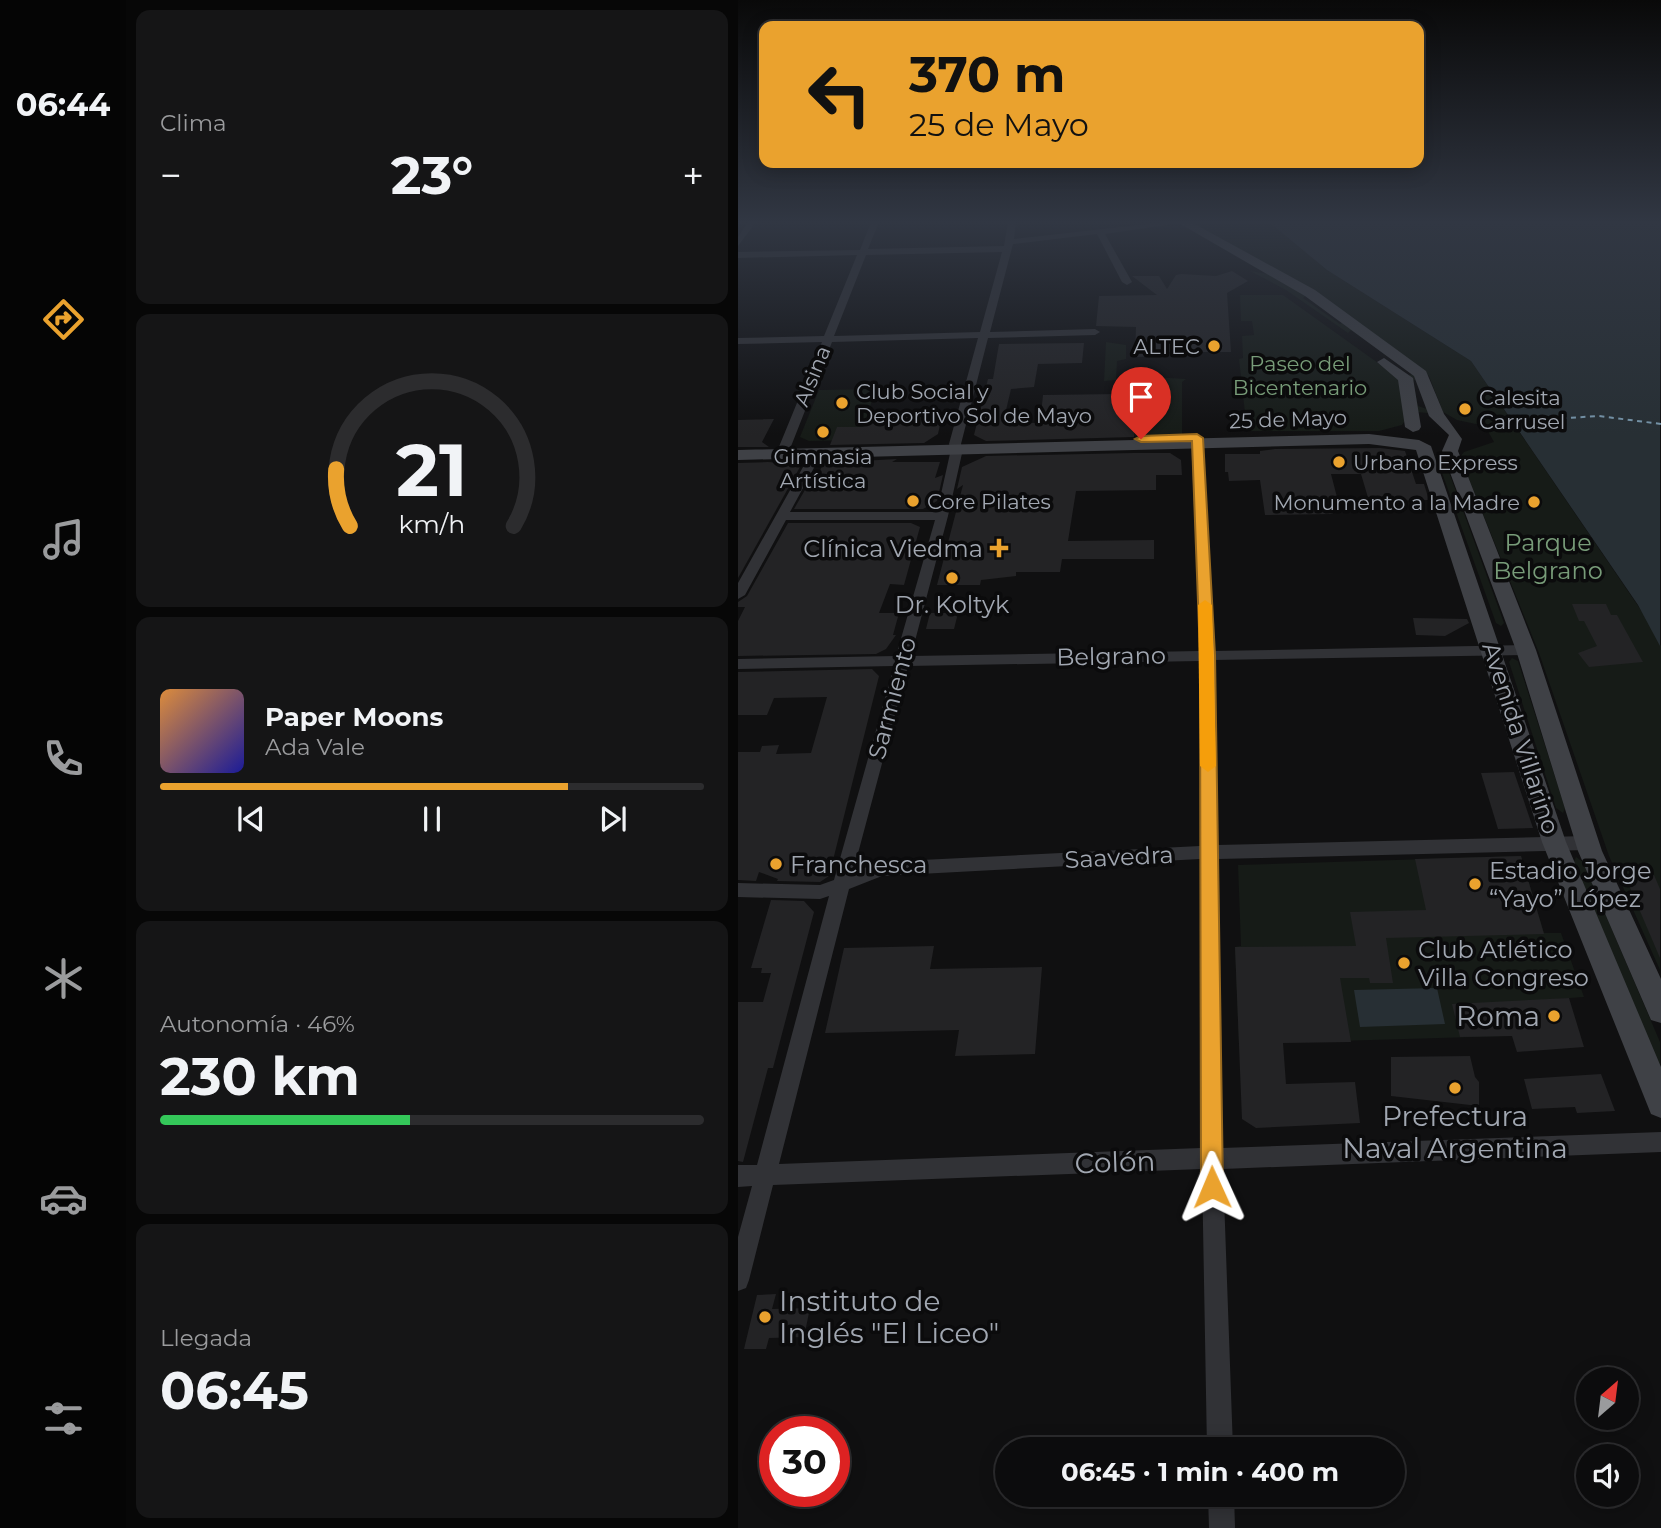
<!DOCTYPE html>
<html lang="es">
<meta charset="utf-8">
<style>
body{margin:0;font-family:Montserrat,sans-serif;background:#151516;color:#f1f3f6;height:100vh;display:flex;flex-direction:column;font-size:26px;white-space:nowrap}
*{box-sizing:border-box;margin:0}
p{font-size:23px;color:#9a9b9d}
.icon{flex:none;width:38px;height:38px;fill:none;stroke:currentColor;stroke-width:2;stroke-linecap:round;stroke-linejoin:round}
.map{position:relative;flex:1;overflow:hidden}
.details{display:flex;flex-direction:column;gap:10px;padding:10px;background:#070707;width:612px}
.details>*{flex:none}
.hud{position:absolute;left:21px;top:21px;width:665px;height:147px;border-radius:14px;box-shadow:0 4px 18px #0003,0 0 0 2px #2c2c2e;background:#eaa22e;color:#111;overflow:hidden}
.needle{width:46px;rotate:28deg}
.tools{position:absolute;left:838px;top:1367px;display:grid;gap:14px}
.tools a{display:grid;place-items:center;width:63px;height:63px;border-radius:50%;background:#0c0c0d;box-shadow:0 4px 18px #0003,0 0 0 2px #2c2c2e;font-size:35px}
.speed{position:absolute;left:21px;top:1416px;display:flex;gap:14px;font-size:35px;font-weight:700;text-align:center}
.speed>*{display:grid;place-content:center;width:91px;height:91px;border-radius:50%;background:#0c0c0d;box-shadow:0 4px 18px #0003,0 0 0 2px #2c2c2e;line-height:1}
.speed .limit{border:10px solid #d22;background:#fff;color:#111}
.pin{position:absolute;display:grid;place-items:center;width:60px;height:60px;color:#fff;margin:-72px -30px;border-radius:50% 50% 50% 0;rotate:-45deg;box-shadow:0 0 7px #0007}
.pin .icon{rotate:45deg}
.me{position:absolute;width:77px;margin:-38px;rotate:359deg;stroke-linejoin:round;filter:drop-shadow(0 0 5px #0008)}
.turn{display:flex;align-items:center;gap:24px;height:147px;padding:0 35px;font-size:32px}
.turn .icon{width:91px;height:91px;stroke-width:2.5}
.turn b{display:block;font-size:49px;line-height:60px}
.big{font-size:52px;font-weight:700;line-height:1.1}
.details .widget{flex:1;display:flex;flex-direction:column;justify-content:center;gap:10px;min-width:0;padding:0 24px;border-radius:14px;background:#151516}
.details .dial{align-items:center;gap:0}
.dial svg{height:182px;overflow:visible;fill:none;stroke:#2c2c2e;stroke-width:7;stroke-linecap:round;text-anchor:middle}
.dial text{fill:#f1f3f6;stroke:none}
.song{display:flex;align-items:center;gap:21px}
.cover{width:84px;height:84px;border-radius:10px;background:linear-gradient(135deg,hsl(30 70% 55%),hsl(240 70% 35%))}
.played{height:7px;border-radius:4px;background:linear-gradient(90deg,#eaa22e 75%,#2c2c2e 75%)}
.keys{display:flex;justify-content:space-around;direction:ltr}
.heat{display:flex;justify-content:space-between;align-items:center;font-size:38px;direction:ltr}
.charge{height:10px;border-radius:5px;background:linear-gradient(90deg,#34c759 46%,#2c2c2e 0)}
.trip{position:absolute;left:257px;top:1437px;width:410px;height:70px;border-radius:35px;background:#0c0c0d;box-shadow:0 4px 18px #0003,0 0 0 2px #2c2c2e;font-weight:700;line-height:70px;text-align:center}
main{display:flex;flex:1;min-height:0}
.tab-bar{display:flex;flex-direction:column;width:126px;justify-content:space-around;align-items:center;background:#050505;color:#9a9b9d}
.tab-bar .icon{width:49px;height:49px}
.tab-bar .current{color:#eaa22e}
.tab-bar b{font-size:32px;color:#f1f3f6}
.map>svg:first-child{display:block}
.green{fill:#161b17}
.water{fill:#272f34}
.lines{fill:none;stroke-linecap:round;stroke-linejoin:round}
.ferry{stroke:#7897ac;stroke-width:2;stroke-dasharray:5 4.5;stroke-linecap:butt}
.building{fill:#232325}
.minor{fill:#313236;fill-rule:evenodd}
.secondary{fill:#3f4146;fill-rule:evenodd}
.route{fill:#eaa22e;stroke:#98691e;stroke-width:2}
.slow{fill:#f59e0b}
.poi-dot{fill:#eaa22e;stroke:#0b0b0c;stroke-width:2.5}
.labels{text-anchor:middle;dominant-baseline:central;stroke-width:7;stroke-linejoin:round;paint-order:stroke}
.far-poi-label{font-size:21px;fill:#a1a7b1;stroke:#0b0b0c;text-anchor:start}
.far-park-label{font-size:21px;fill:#789c79;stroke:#0b0b0c}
.far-street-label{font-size:21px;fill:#a1a7b1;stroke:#0b0b0c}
.park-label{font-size:24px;fill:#789c79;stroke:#0b0b0c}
.poi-label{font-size:24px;fill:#a1a7b1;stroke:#0b0b0c;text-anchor:start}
.street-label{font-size:24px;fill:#a1a7b1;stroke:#0b0b0c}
.near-poi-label{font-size:28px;fill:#a1a7b1;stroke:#0b0b0c;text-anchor:end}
.near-street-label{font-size:28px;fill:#a1a7b1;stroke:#0b0b0c}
</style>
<main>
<nav class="tab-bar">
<b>06:44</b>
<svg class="icon current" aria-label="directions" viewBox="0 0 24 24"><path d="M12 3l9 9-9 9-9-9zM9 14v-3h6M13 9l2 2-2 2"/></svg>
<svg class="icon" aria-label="music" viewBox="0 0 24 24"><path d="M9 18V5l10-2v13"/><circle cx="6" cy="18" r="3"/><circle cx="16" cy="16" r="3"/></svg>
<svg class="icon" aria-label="phone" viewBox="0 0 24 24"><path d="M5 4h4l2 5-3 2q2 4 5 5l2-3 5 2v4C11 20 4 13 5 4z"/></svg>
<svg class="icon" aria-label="climate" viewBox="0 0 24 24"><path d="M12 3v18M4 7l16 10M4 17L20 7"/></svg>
<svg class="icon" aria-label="car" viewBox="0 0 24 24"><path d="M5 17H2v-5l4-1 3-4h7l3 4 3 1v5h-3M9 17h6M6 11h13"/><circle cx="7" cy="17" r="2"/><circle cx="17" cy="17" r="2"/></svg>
<svg class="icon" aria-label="filters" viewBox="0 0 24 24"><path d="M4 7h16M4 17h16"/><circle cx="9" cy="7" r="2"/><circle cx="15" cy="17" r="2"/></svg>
</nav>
<section class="details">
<div class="widget"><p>Clima</p>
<div class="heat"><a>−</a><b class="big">23°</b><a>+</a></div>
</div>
<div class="widget dial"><svg viewBox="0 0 100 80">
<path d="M14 69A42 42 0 1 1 86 69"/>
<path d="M14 69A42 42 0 0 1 8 44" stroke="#eaa22e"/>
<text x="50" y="56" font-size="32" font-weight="700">21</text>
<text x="50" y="72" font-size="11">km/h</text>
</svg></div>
<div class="widget">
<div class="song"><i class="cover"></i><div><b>Paper Moons</b><p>Ada Vale</p></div></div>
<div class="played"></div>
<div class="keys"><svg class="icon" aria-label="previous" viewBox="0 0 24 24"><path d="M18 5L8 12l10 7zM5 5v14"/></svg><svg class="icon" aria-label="pause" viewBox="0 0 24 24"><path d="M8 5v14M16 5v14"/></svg><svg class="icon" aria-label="next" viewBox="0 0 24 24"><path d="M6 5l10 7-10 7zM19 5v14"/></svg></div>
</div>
<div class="widget"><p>Autonomía · 46%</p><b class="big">230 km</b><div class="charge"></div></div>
<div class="widget"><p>Llegada</p><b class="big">06:45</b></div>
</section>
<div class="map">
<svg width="923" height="1528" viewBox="0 0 923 1528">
<rect width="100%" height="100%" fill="#101011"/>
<g class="green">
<path d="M 451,222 L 531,222 L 589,270 L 733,361 L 909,619 L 923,646 L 922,970 L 871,856 L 801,653 L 722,457 L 726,452 L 756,442 L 747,426 L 719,420 L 705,412 L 691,376 L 577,292 Z"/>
<path d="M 512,271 L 530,274 L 569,294 L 565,298 L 602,324 L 606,321 L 681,377 L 675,381 L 680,406 L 692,410 L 690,413 L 678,412 L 670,376 L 674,374 L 613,330 L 610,333 L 548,290 Z"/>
<path d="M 502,295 L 545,295 L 661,378 L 668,419 L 664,425 L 641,431 L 509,431 L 501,359 L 505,358 L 504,336 L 516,335 L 514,321 L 503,321 Z"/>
<path d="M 368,342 L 388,345 L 388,359 L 379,361 L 378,380 L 366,381 Z"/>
<path d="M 399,376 L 448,379 L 444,382 L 444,434 L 396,436 Z"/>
<path d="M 138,389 L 121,440 L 71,441 L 62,437 L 81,390 Z"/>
<path d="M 700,453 L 705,456 L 766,623 L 763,626 L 758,623 L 698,456 Z"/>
<path d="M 774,658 L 780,661 L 827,808 L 825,813 L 818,808 L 771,662 Z"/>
<path d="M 783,856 L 806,933 L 823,933 L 846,997 L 791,1001 L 769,1036 L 501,1044 L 497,947 L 503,946 L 500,865 Z"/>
<path d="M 838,857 L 845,862 L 922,1042 L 922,1069 L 836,862 Z"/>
</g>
<g class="water">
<path d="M 531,222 L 922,222 L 922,646 L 900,605 L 733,361 L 589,270 Z"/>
<path d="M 699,988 L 707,1024 L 622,1027 L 616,990 Z"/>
</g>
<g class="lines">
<path class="ferry" d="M 814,419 L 861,416 L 923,424"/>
</g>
<g class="building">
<path d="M 494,271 L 510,281 L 489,293 L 493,352 L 422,352 L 422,356 L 397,357 L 398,327 L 358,326 L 361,296 L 419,295 L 394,276 L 421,276 L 429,289 L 438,275 L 443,274 L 478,276 Z"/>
<path d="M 346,343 L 344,363 L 300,364 L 296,387 L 273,389 L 265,423 L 302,423 L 305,395 L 381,394 L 380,414 L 397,414 L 396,437 L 248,441 L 236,435 L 250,379 L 255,379 L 261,344 Z"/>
<path d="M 199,416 L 198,420 L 203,420 L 200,434 L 186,443 L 92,445 L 99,427 L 125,427 L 129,417 Z"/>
<path d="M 36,419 L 24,442 L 31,447 L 0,447 L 0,420 Z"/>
<path d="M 642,448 L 667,451 L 678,484 L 686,484 L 691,500 L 631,501 L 623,474 L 593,474 L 600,501 L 591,501 L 595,514 L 527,515 L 522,480 L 491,481 L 490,472 L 487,472 L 487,454 L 522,454 L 522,451 L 537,449 Z"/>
<path d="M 395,453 L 432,453 L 443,460 L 444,475 L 418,475 L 418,490 L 338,491 L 330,541 L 416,540 L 416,559 L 324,559 L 322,572 L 278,572 L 278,576 L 243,580 L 242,585 L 199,585 L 225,485 L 219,489 L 224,467 L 248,456 Z"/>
<path d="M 159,459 L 154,462 L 202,462 L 197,478 L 205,475 L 199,501 L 185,509 L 56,509 L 75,476 L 79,479 L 85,463 Z"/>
<path d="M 30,462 L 56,464 L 62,467 L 0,578 L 0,463 Z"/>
<path d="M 50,523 L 173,523 L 182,527 L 166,585 L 152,584 L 141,613 L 161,613 L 155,635 L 158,635 L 148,649 L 138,654 L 0,656 L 0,621 L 7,607 L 0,607 L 0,602 L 9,596 Z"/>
<path d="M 834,604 L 868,604 L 873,615 L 879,615 L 905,662 L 851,667 L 840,653 L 859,646 L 846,621 L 841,621 Z"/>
<path d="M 192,613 L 220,613 L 216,629 L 188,629 Z"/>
<path d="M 675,618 L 729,619 L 731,623 L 707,636 L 678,635 Z"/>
<path d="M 134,669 L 141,676 L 91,876 L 82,882 L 39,881 L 40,879 L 21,872 L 18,881 L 0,880 L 0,752 L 22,752 L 24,746 L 41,745 L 38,754 L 73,753 L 89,697 L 36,698 L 29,715 L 0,715 L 0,672 Z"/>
<path d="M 776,772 L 795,828 L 760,829 L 743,773 Z"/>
<path d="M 783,856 L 806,934 L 648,938 L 655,983 L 632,983 L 631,978 L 602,978 L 613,1042 L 545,1043 L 548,1084 L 617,1082 L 622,1123 L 518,1128 L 504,1119 L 497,947 L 618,946 L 612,912 L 688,910 L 677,859 Z"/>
<path d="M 916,875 L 922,889 L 922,958 L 887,876 Z"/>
<path d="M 33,900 L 66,901 L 76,912 L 35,1068 L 30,1068 L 5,1162 L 0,1161 L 0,1002 L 25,1002 L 33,973 L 23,973 L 24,968 L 13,968 Z"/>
<path d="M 196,946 L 192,969 L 304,967 L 297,1054 L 217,1056 L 221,1030 L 87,1033 L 106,948 Z"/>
<path d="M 831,998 L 846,1047 L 779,1052 L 774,1036 L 722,1037 L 714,1004 Z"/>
<path d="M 732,1056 L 737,1077 L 741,1082 L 741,1106 L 653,1096 L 653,1057 Z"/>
<path d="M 863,1074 L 877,1111 L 839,1113 L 837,1107 L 794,1109 L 786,1079 Z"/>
<path d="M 38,1294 L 34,1309 L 72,1308 L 66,1337 L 31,1338 L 28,1349 L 6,1349 L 19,1295 Z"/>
</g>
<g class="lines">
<g class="minor">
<path d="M 10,222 L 18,222 L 0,246 L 0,237 Z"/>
<path d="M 133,222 L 141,222 L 130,249 L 266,246 L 270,222 L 278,222 L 276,239 L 427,222 L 449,222 L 367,234 L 394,282 L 389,285 L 384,282 L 359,234 L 275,244 L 252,332 L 357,329 L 362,332 L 357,335 L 250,338 L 223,444 L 225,449 L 210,516 L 173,656 L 462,651 L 453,438 L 463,436 L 476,651 L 788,645 L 795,650 L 788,655 L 476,660 L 479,845 L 849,836 L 855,838 L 857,843 L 855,848 L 849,850 L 480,859 L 484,1148 L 923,1132 L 923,1152 L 485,1169 L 495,1449 L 469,1449 L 464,1169 L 35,1185 L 11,1280 L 8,1288 L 0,1291 L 0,1237 L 14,1186 L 0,1187 L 0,1165 L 19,1165 L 91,896 L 82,899 L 0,897 L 0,883 L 82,885 L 96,880 L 156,666 L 0,669 L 0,659 L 158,656 L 197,520 L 48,520 L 7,595 L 0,599 L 0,583 L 74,451 L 84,453 L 52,512 L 199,512 L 213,449 L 211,444 L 240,338 L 94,342 L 50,454 L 40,456 L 38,454 L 84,342 L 0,344 L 0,338 L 86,336 L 119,255 L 0,258 L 0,252 L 122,250 ZM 264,252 L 242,332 L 96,336 L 128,255 ZM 462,661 L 462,846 L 143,862 L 115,872 L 170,666 ZM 462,859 L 463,1148 L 41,1164 L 111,889 L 144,876 Z"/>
<path d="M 470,1494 L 496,1494 L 497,1528 L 471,1528 Z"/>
</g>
<g class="secondary">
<path d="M 439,222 L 453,222 L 577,290 L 688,371 L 706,414 L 724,439 L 720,451 L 798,650 L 864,851 L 923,979 L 923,1023 L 913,1020 L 840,851 L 778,650 L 704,451 L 711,435 L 691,416 L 676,376 L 567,296 Z"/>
<path d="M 646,358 L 675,378 L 683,427 L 681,430 L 675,432 L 667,427 L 660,380 L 639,362 Z"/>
<path d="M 631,434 L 681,440 L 693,446 L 828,842 L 923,1067 L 923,1118 L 913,1114 L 804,842 L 678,450 L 631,444 L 0,460 L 0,450 Z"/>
</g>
</g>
<linearGradient id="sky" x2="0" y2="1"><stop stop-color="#090909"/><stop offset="0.51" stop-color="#313743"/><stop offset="1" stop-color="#313743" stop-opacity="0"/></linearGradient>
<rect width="923" height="435" fill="url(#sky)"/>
<path class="route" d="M 459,434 L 465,438 L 477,655 L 485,1187 L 482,1195 L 474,1198 L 467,1195 L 463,1187 L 462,655 L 454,441 L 403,442 L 397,439 L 403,436 Z"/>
<path class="slow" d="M 467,600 L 474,605 L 478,766 L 470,772 L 462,766 L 460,605 Z"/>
<g class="poi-dot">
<circle cx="476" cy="346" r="7"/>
<circle cx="104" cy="403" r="7"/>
<circle cx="727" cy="409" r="7"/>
<circle cx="85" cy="432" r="7"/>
<circle cx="601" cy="462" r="7"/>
<circle cx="175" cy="501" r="7"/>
<circle cx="796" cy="502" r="7"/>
<path d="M257.5 537.5h7v7h7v7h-7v7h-7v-7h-7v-7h7z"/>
<circle cx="214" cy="578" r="7"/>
<circle cx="38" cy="864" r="7"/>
<circle cx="737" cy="884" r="7"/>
<circle cx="666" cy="963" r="7"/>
<circle cx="816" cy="1016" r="7"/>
<circle cx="717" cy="1088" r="7"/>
<circle cx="27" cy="1317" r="7"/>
</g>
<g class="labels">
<g class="far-poi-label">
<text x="462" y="346" text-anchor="end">ALTEC</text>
<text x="118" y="391">Club Social y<tspan x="118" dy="24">Deportivo Sol de Mayo</tspan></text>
<text x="741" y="397">Calesita<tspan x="741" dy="24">Carrusel</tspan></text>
<text x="85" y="456" text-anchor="middle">Gimnasia<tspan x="85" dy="24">Artística</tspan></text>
<text x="615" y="462">Urbano Express</text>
<text x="189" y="501">Core Pilates</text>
<text x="782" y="502" text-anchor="end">Monumento a la Madre</text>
</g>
<g class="far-park-label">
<text x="562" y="363">Paseo del<tspan x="562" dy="24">Bicentenario</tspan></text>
</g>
<g class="far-street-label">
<text transform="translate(74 376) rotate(-68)">Alsina</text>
<text transform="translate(550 419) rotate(-2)">25 de Mayo</text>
</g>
<g class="park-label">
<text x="810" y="542">Parque<tspan x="810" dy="28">Belgrano</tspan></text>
</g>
<g class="poi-label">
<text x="245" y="548" text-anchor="end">Clínica Viedma</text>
<text x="214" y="604" text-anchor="middle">Dr. Koltyk</text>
<text x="52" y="864">Franchesca</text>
<text x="751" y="870">Estadio Jorge<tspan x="751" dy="28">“Yayo” López</tspan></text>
<text x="680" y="949">Club Atlético<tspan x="680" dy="28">Villa Congreso</tspan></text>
</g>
<g class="street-label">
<text transform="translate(373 656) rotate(-1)">Belgrano</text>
<text transform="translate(154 698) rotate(-75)">Sarmiento</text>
<text transform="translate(783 738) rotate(72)">Avenida Villarino</text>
<text transform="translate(381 857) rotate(-3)">Saavedra</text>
</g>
<g class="near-poi-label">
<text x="802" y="1016">Roma</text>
<text x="717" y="1116" text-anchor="middle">Prefectura<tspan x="717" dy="32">Naval Argentina</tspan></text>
<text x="41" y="1301" text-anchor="start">Instituto de<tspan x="41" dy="32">Inglés "El Liceo"</tspan></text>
</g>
<g class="near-street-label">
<text transform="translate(377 1162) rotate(-2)">Colón</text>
</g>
</g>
</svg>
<div class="tools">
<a><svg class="needle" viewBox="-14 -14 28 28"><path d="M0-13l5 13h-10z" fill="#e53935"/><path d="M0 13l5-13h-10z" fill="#9a9b9d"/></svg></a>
<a><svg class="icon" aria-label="sound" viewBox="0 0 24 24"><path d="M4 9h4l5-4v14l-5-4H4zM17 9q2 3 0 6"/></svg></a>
</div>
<div class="speed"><div class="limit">30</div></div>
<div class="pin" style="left:403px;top:439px;background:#d93025"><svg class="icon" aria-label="arrive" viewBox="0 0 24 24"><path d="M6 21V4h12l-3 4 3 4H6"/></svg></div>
<svg class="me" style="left:474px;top:1187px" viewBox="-20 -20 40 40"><path d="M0-17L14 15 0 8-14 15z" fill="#eaa22e" stroke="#fff" stroke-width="4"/></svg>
<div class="trip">06:45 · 1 min · 400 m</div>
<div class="hud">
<div class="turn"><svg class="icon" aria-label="left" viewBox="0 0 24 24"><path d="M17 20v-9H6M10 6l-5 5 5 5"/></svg><div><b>370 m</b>25 de Mayo</div></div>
</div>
</div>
</main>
